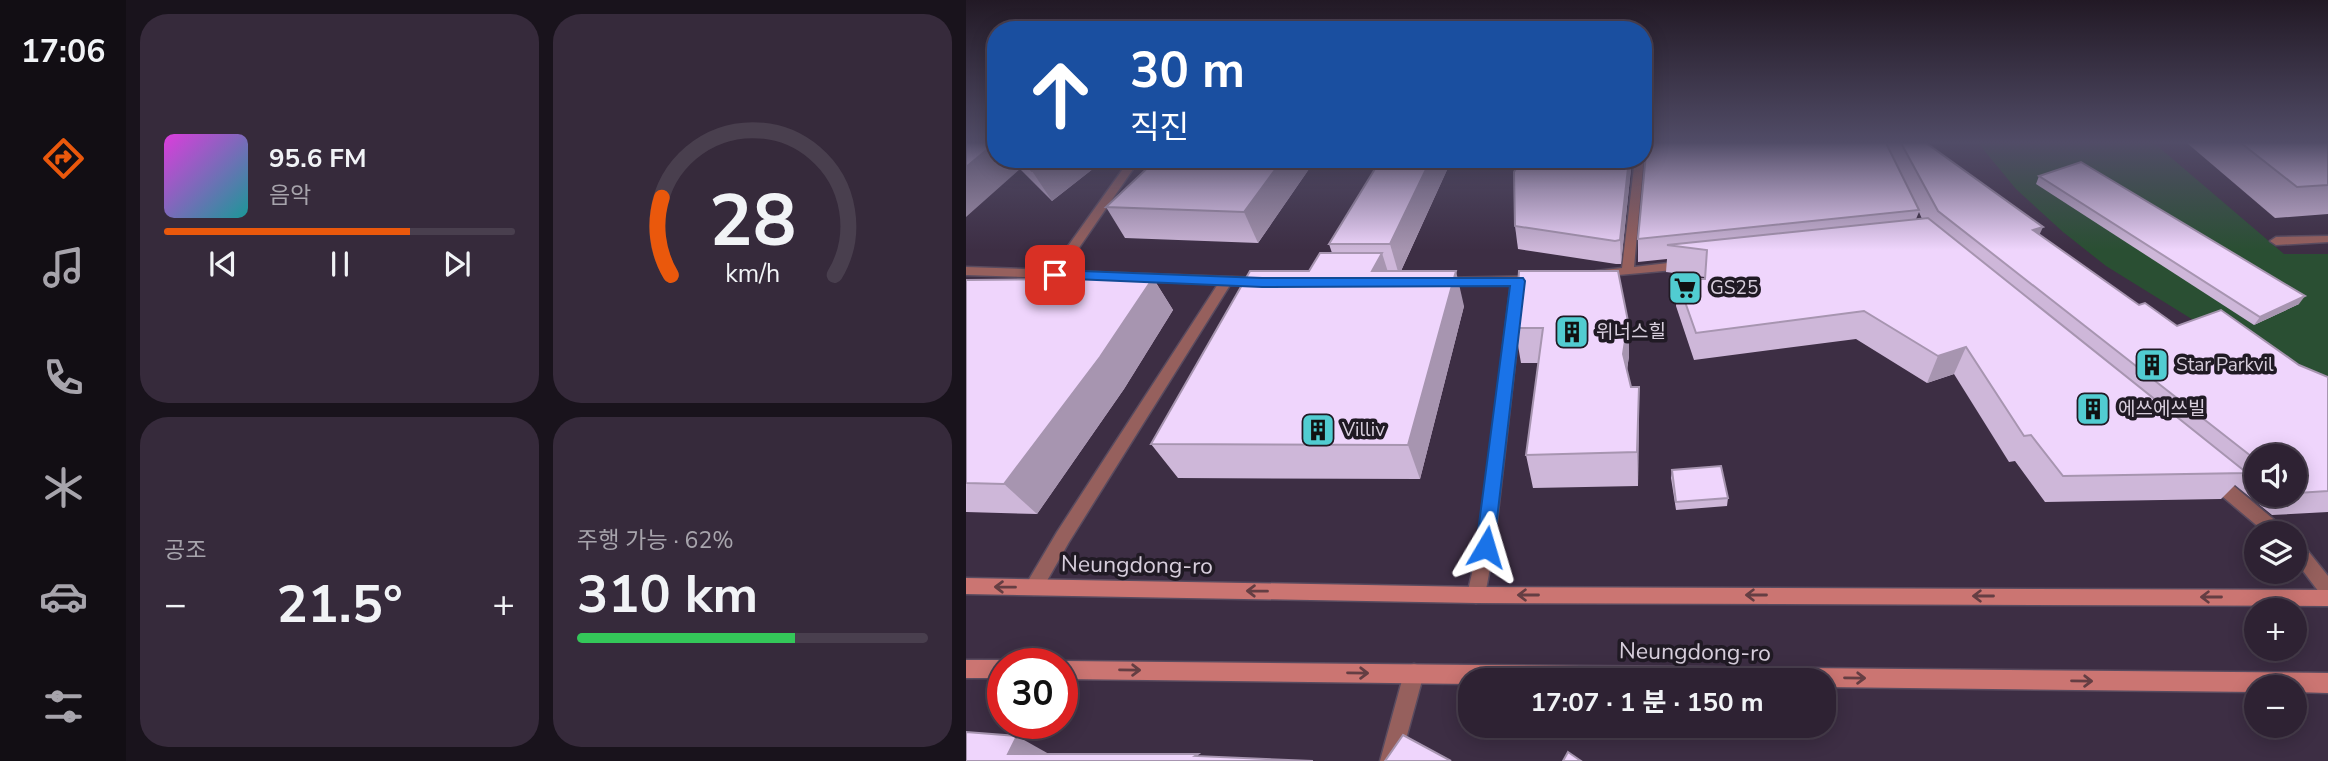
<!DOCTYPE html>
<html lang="ko">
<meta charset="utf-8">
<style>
body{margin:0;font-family:"Nunito Sans","Noto Sans KR",sans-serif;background:#362a3b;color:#f1f3f6;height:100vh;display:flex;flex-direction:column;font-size:26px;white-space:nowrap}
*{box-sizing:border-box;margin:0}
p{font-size:23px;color:#a7a4ac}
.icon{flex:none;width:38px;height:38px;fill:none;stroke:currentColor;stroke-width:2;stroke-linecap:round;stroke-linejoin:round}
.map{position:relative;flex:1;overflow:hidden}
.details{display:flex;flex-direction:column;gap:14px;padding:14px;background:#19131c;width:840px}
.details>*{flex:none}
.hud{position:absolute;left:21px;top:21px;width:665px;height:147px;border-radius:28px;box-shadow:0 4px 18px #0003,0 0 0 2px #493f4e;background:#1a4fa0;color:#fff;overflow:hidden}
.fabs{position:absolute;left:1278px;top:444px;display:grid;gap:14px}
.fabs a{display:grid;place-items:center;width:63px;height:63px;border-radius:50%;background:#2e2233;box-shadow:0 4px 18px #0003,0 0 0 2px #493f4e;font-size:35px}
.speed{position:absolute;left:21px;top:648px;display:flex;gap:14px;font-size:35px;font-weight:700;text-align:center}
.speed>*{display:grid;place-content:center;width:91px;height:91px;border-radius:50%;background:#2e2233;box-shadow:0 4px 18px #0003,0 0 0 2px #493f4e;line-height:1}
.speed .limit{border:10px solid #d22;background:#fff;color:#111}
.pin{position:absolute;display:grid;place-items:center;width:60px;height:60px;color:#fff;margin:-30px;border-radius:14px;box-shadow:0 4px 10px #0006}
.me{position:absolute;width:77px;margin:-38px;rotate:7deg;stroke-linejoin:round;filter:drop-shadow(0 0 5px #0008)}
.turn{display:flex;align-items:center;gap:24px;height:147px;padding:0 28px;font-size:32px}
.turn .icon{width:91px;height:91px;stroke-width:2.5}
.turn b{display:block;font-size:49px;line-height:60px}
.big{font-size:52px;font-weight:700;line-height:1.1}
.details .card{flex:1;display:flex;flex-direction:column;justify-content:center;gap:10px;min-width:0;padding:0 24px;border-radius:28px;background:#362a3b}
.details .dial{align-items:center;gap:0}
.dial svg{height:182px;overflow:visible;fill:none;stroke:#493f4e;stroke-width:7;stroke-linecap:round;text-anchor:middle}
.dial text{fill:#f1f3f6;stroke:none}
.song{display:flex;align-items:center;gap:21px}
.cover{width:84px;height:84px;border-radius:10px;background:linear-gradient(135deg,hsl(300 70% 55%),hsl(180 70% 35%))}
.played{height:7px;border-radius:4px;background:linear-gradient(90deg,#ea580c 70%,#493f4e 70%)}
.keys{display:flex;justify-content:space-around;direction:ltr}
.heat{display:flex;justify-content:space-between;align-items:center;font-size:38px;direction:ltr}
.charge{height:10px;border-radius:5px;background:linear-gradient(90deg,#34c759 62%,#493f4e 0)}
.details .tiles{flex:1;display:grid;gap:14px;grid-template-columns:repeat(2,1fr)}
.trip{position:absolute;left:492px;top:668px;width:378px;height:70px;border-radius:28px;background:#2e2233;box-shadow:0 4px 18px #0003,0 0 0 2px #493f4e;font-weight:700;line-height:70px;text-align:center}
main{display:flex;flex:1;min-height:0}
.menu{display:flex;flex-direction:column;width:126px;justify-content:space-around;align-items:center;background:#120e14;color:#a7a4ac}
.menu .icon{width:49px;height:49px}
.menu .active{color:#ea580c}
.menu b{font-size:32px;color:#f1f3f6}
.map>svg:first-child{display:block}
.green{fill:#2a4f33}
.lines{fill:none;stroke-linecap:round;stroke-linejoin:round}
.street-casing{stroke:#594b5f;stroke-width:3}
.secondary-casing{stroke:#594b5f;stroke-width:3}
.street{fill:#96605d;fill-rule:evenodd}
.secondary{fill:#cb7572;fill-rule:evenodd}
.wall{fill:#ceb7d9;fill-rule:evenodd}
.shaded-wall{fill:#a795b0}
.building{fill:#efd5fc;stroke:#a795b0;stroke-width:2}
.oneway{stroke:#643e43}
.route{fill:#1a73e8;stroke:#114b97;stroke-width:2}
.labels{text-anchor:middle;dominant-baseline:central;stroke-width:7;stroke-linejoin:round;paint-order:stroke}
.poi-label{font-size:19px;fill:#d7cedc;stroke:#201a24;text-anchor:start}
.near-street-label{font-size:23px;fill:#d7cedc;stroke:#201a24}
</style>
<main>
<nav class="menu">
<b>17:06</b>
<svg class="icon active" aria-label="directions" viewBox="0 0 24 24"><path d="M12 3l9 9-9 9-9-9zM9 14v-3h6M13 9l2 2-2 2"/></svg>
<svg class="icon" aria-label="music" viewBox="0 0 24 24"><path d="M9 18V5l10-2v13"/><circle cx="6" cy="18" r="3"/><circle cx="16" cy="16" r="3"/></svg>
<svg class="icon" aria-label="phone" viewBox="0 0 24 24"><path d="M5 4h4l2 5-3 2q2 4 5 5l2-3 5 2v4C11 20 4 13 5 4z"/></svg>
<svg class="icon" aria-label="climate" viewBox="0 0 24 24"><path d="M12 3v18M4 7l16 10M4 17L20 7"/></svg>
<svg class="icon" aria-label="car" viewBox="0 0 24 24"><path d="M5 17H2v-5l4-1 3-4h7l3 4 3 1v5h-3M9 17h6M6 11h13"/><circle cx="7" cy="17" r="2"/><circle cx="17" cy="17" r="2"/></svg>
<svg class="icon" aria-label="filters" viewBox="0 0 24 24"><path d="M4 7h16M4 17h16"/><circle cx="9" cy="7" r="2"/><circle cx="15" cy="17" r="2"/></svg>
</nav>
<section class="details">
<div class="tiles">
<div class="card">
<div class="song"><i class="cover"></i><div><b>95.6 FM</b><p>음악</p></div></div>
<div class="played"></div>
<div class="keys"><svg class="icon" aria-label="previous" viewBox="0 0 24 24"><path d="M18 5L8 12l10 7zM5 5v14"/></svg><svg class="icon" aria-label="pause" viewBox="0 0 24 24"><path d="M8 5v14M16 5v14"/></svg><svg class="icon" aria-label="next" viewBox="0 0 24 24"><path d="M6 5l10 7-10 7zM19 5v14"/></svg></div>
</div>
<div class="card dial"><svg viewBox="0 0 100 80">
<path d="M14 69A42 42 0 1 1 86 69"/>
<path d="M14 69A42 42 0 0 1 10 35" stroke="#ea580c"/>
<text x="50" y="56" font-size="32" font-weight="700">28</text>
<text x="50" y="72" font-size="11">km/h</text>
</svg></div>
<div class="card"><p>공조</p>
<div class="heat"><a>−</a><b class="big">21.5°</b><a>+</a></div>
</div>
<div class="card"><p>주행 가능 · 62%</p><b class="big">310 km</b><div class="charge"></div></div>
</div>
</section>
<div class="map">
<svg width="1362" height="761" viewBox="0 0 1362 761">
<rect width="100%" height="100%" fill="#3d2e44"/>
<path class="green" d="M 1012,143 L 1188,143 L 1318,254 L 1362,254 L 1362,388 L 1279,352 L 1140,266 L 1097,232 L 1050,189 Z"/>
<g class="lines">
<defs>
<g id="street">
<path d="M 678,157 L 668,267 L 719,261 L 725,265 L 719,269 L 630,277 L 628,274 L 630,271 L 656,268 L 669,159 L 677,159 Z"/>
<path d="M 164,159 L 174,159 L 97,271 L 296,278 L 302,282 L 296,286 L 264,285 L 103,542 L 74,593 L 68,595 L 62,593 L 59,587 L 62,581 L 91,532 L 252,284 L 0,275 L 0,267 L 85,270 Z"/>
<path d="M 1362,236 L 1362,242 L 1310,245 L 1304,241 L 1310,237 Z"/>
<path d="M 569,276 L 573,277 L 575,280 L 573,283 L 558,284 L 528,547 L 519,595 L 516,601 L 510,603 L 504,601 L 501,595 L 512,547 L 545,284 L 474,286 L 468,282 L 474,278 Z"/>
<path d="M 1250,475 L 1256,476 L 1319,529 L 1321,534 L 1301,534 L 1244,486 L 1242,481 L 1244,476 Z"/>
<path d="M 1328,539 L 1334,541 L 1362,576 L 1362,598 L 1356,596 L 1328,559 Z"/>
<path d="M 448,664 L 455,666 L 458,673 L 434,761 L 414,761 L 438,673 L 441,666 Z"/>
</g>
<g id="secondary">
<path d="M 0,578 L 510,587 L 1362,590 L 1362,606 L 510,603 L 0,594 Z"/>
<path d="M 0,660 L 37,660 L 44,663 L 37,663 L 37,678 L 0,678 Z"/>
<path d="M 96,661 L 1362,673 L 1362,693 L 1328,692 L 1328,688 L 1290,688 L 1290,692 L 858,687 L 858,681 L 504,681 L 504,684 L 96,679 L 96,663 L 89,663 Z"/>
</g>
</defs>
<use href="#street" class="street-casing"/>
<use href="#secondary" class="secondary-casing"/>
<use href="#street" class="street"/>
<use href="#secondary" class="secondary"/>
</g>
<g class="wall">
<path d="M 677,143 L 960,143 L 1073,235 L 1173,305 L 1211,326 L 1333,365 L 1362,377 L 1362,512 L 1306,515 L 1269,485 L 1255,499 L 1079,502 L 1049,461 L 1043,462 L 988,374 L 961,383 L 890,339 L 728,360 L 710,306 L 711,279 L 739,279 L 739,277 L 700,272 L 701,259 L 672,262 L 672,239 L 680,157 L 677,155 ZM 953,212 L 956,219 L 950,219 ZM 1290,457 L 1328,457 L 1328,495 L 1290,495 Z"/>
<path d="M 1221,143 L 1362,143 L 1362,214 L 1309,218 Z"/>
<path d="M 30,159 L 161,159 L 154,168 L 128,168 L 86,201 L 54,169 Z"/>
<path d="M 166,159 L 349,159 L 343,169 L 292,243 L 159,238 L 140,207 L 181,168 L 171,168 Z"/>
<path d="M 415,159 L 486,159 L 435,271 L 498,306 L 454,479 L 212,478 L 185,444 L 343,271 L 366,253 L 363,244 Z"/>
<path d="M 555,159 L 666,159 L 655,264 L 650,264 L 552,249 L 549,226 Z"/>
<path d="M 1073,176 L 1333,304 L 1288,325 L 1070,184 Z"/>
<path d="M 187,278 L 207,310 L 158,389 L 71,514 L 0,512 L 0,280 Z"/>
<path d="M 662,321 L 663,356 L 661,370 L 665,387 L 673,387 L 672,486 L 567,488 L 560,455 L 572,363 L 555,363 L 549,328 Z"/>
<path d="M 706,470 L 762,498 L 761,506 L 710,510 L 705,478 Z"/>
</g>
<g class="shaded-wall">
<path d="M 29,143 L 30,143 L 30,159 L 47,159 L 54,169 L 0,217 L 0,167 Z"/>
<path d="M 82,159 L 122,159 L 128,168 L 86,201 L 66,171 Z"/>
<path d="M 149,159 L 161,159 L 154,168 Z"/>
<path d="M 317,159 L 349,159 L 343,169 L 292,243 L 278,212 Z"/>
<path d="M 465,159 L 486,159 L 433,275 L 424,244 Z"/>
<path d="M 663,159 L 666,159 L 655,264 L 654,240 Z"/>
<path d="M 1077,227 L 1066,251 L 1067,230 Z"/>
<path d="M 416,253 L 427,288 L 406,271 Z"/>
<path d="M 490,271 L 498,306 L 454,479 L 442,445 Z"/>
<path d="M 187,278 L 207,310 L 158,389 L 71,514 L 38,484 Z"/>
<path d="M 1339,296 L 1333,304 L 1288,325 L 1294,317 Z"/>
<path d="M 662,321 L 663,356 L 658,389 L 657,354 Z"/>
<path d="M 1000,347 L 988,374 L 961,383 L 972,356 Z"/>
<path d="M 673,387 L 673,421 L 672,486 L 671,452 Z"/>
<path d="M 51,736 L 83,754 L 42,754 Z"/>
</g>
<g class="building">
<path d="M 0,143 L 29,143 L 0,167 Z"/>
<path d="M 681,143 L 920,143 L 953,210 L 672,239 Z"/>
<path d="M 935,143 L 960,143 L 1077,227 L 1067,230 L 1173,305 L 1179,303 L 1211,326 L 1255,310 L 1333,365 L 1362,377 L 1362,491 L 1331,493 L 1328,491 L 1328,457 L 1290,457 L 1290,460 L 972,211 Z"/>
<path d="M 1275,143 L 1362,143 L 1362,185 L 1331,187 Z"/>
<path d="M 54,159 L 82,159 L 66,171 Z"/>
<path d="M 191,159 L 317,159 L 278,212 L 140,207 Z"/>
<path d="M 415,159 L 465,159 L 424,244 L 363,244 Z"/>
<path d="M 555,159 L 663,159 L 654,240 L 649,241 L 549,226 L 548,172 Z"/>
<path d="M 1115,162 L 1339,296 L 1294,317 L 1073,176 Z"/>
<path d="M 962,218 L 1281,473 L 1097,476 L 1065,435 L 1058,436 L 1000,347 L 972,356 L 898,311 L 730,333 L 711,279 L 739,279 L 741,250 L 701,245 Z"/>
<path d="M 354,253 L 416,253 L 406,271 L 490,271 L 442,445 L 185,444 L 284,271 L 343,271 Z"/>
<path d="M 553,271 L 652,271 L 662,321 L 657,354 L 665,387 L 673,387 L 671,452 L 560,455 L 577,328 L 549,328 Z"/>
<path d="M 187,278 L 134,357 L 38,484 L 0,483 L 0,280 Z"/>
<path d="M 755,466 L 762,498 L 710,502 L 706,470 Z"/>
<path d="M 0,732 L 51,736 L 42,754 L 232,754 L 229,756 L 347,761 L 0,761 Z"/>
<path d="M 437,735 L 485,761 L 419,761 Z"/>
<path d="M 602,752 L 615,761 L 597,761 Z"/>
</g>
<defs><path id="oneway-shaft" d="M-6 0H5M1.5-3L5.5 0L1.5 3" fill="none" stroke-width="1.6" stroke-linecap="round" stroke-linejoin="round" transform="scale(1.75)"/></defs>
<g class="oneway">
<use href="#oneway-shaft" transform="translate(39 587) rotate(-179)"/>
<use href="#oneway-shaft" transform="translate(291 591) rotate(-179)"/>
<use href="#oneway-shaft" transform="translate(562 595) rotate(-180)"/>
<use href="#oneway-shaft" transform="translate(790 595) rotate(-180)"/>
<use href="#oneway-shaft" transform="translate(1017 596) rotate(-180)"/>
<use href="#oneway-shaft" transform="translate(1245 597) rotate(-180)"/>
<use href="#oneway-shaft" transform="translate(164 670) rotate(1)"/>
<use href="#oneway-shaft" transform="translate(392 673) rotate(1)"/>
<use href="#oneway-shaft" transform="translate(889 678) rotate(1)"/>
<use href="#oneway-shaft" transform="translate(1116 681) rotate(1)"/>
</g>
<linearGradient id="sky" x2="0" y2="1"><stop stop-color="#221925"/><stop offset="0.57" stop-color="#514c67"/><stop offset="1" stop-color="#514c67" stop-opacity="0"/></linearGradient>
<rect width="1362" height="250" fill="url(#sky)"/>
<path class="route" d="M 89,270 L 296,278 L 557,278 L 559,281 L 527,553 L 520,555 L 513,553 L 510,547 L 544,286 L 296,287 L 84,278 L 82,275 Z"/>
<defs>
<symbol id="supermarket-square" viewBox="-11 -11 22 22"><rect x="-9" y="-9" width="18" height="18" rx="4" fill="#51ccd1" stroke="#201a24"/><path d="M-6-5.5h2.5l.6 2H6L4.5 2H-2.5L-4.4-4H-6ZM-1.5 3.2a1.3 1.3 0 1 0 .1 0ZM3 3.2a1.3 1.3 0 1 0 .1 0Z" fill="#111"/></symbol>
<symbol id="building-square" viewBox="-11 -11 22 22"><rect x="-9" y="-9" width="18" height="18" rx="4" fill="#51ccd1" stroke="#201a24"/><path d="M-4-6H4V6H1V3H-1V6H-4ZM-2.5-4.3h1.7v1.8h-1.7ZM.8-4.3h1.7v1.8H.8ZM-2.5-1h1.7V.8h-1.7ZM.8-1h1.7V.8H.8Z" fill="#111"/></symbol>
</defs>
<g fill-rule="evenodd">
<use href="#supermarket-square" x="700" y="269" width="38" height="38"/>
<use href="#building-square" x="587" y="313" width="38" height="38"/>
<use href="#building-square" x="1167" y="346" width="38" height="38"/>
<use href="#building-square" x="1108" y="390" width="38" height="38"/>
<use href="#building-square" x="333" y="411" width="38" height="38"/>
</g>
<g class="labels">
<g class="poi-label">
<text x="744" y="288">GS25</text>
<text x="630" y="332">위너스힐</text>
<text x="1210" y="365">Star Parkvil</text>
<text x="1152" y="409">에쓰에쓰빌</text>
<text x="376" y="430">Villiv</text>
</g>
<g class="near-street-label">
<text transform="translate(171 565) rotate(1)">Neungdong-ro</text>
<text transform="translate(729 652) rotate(1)">Neungdong-ro</text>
</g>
</g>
</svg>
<div class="fabs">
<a><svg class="icon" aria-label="sound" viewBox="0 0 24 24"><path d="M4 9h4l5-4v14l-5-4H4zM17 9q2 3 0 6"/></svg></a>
<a><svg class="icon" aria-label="layers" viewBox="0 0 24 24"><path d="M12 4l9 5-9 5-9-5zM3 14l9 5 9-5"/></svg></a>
<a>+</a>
<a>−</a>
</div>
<div class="speed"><div class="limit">30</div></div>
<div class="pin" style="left:89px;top:275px;background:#d93025"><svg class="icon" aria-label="arrive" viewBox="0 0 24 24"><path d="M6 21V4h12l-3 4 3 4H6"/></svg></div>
<svg class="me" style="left:520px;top:547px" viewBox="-20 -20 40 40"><path d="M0-17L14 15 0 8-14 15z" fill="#1a73e8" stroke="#fff" stroke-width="4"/></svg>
<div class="trip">17:07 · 1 분 · 150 m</div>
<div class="hud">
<div class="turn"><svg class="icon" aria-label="ahead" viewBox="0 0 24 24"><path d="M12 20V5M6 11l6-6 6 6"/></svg><div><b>30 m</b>직진</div></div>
</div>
</div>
</main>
